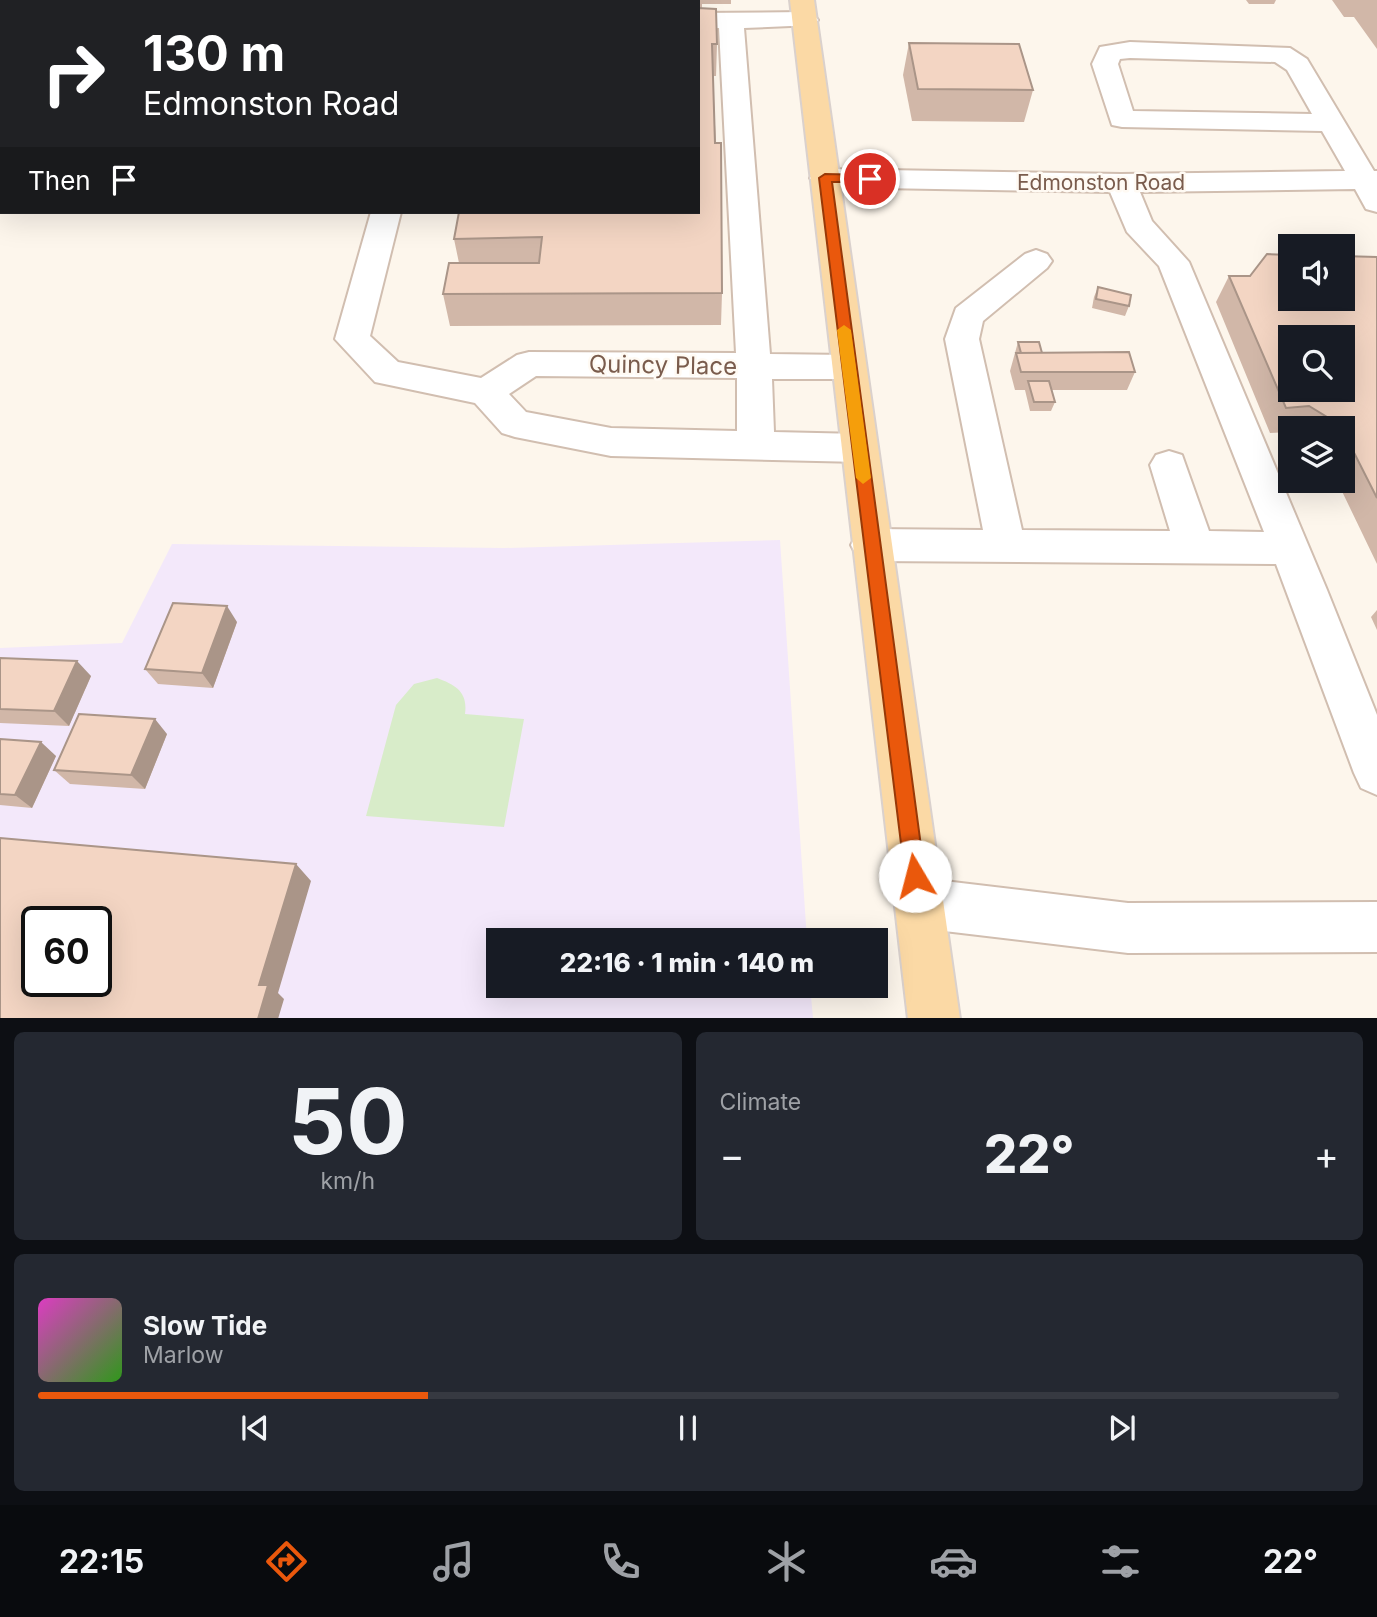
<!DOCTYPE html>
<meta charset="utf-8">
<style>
body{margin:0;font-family:Inter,sans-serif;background:#242831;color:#f1f3f6;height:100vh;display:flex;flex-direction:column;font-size:26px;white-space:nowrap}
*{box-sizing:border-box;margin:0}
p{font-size:23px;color:#9ea1a6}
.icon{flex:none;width:38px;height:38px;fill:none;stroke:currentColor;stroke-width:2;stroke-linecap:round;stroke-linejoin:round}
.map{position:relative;height:1018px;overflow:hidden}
.side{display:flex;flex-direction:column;gap:14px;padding:14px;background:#0d0f14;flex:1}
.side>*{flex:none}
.hud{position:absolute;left:0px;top:0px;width:700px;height:214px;box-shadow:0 7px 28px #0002;background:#202124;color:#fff;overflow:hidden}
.controls{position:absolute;left:1278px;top:234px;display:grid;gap:14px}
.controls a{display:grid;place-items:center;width:77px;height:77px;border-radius:0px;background:#171b24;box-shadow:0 7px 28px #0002;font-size:35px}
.speed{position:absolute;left:21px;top:906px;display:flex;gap:14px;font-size:35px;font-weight:700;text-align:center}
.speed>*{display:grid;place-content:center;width:91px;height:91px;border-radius:50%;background:#171b24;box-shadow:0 7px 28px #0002;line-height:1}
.speed .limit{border:4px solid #111;border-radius:10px;background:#fff;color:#111}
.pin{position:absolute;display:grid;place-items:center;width:60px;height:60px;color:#fff;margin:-30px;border:4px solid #fff;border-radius:50%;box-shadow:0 2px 7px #0007}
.me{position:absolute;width:77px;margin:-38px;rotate:352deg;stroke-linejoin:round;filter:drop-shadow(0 0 5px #0008)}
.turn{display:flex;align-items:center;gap:24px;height:147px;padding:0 28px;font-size:32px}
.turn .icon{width:91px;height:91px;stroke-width:2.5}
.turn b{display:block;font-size:49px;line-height:60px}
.then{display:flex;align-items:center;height:66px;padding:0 28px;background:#0003;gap:14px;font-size:26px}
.big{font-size:52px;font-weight:800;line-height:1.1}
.side .card{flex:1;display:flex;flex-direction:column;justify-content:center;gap:10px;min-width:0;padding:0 24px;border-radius:10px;background:#242831}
.side .dial{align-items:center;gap:0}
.dial b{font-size:91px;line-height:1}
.song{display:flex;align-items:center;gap:21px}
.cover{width:84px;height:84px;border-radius:10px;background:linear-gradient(135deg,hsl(310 70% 55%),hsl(110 70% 35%))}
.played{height:7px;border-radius:4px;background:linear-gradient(90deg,#ea580c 30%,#363941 30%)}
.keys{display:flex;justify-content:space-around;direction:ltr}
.heat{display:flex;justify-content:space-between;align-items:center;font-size:38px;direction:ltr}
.side .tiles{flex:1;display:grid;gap:14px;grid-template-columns:1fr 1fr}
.card:last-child{grid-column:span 2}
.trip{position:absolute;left:486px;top:928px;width:402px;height:70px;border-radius:0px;background:#171b24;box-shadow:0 7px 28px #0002;font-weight:800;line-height:70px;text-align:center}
.dock{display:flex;height:112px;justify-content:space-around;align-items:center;background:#090b0e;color:#9ea1a6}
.dock .icon{width:49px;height:49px}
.dock .on{color:#ea580c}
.dock b{font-size:32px;color:#f1f3f6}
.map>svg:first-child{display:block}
.education{fill:#f3e8fa;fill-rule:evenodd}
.green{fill:#d8ecc9}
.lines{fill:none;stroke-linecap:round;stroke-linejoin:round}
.minor-casing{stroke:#d1beb0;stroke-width:4}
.major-casing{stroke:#dad1cd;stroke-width:4}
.minor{fill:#fff;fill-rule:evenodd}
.major{fill:#fbd9a5;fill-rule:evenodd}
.wall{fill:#d1b7a8}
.shaded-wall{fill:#aa9588}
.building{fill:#f3d5c3;stroke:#aa9588;stroke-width:2;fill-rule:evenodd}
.route{fill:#ea580c;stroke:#983908;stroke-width:2}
.slow{fill:#f59e0b}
.labels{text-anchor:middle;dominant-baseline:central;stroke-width:5;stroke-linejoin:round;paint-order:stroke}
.far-street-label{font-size:21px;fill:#7a5c4d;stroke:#fffaf3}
.street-label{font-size:24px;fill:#7a5c4d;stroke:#fffaf3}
</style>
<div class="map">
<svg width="1377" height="1019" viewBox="0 0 1377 1019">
<rect width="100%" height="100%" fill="#fdf6ec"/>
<path class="education" d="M 780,540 L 807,940 L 499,940 L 499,985 L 810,985 L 813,1018 L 0,1018 L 0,648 L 122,643 L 172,544 L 504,548 ZM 37,922 L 96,922 L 96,982 L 37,982 Z"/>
<path class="green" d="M 437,678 C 456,685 468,692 465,714 L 524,719 L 504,827 L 366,816 L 396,705 L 414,684 Z"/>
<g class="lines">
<defs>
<g id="minor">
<path d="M 454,0 L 478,0 L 453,2 Z"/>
<path d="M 805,12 L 814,15 L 818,20 L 814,25 L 744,28 L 770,354 L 849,355 L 861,358 L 866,367 L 861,376 L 849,379 L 772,379 L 774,432 L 860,434 L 873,438 L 878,448 L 873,458 L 860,462 L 611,456 L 515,437 L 502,433 L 475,403 L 375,382 L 335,339 L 371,212 L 401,212 L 370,336 L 398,362 L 481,378 L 517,355 L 529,352 L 736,353 L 719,28 L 698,29 L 698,13 ZM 536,376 L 737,378 L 737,431 L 611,428 L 526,412 L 509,394 Z"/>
<path d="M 1130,42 L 1290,48 L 1307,59 L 1374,171 L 1377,171 L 1377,212 L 1366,209 L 1355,189 L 1140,192 L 1152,221 L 1189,262 L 1327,590 L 1377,715 L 1377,795 L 1361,788 L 1354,773 L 1276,564 L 871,561 L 857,556 L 851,545 L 857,534 L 871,529 L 983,530 L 945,339 L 956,308 L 1025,254 L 1036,250 L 1047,254 L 1052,261 L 1047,268 L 983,321 L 979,339 L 1022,530 L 1170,531 L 1150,465 L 1156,455 L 1169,451 L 1182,455 L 1209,531 L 1264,532 L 1159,266 L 1127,232 L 1110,192 L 825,187 L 815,184 L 810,178 L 815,172 L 825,169 L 1121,174 L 1345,171 L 1322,131 L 1122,127 L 1112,125 L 1092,64 L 1100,47 ZM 1130,58 L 1275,62 L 1287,70 L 1312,114 L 1133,111 L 1118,64 L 1120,59 Z"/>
<path d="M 919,878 L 1128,903 L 1377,902 L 1377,952 L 1128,953 L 919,928 L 902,920 L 894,903 L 902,886 Z"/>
</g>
<path id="major" d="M 790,0 L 814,0 L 960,1019 L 908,1019 Z"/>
</defs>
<use href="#minor" class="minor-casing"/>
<use href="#major" class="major-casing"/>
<use href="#minor" class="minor"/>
<use href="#major" class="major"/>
</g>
<g class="wall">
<path d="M 542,0 L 731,0 L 731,4 L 702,4 L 702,8 L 698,8 L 698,2 L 542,2 Z"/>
<path d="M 1246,0 L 1276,0 L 1274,4 L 1249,4 Z"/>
<path d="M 1332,0 L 1377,0 L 1377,49 L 1354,17 L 1344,17 Z"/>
<path d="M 698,8 L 717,44 L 716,76 L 713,76 L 722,293 L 721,325 L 450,326 L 443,294 L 459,263 L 454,239 L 698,212 Z"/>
<path d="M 909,43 L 1033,90 L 1024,122 L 912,121 L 903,75 Z"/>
<path d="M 1377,257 L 1377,564 L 1337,481 L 1342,481 L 1342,429 L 1290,429 L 1290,432 L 1270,433 L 1216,302 L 1229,276 L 1250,276 Z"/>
<path d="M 1098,287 L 1129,306 L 1125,316 L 1092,308 L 1094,297 Z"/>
<path d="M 1018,342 L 1042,353 L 1135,372 L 1127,390 L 1052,390 L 1055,402 L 1051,411 L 1030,411 L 1025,390 L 1015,390 L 1010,371 Z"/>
<path d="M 1377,610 L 1377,630 L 1371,617 Z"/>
<path d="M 237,622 L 213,688 L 158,684 L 145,669 Z"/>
<path d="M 0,658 L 91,676 L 69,726 L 0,723 Z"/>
<path d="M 167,734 L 145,789 L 70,784 L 54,770 Z"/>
<path d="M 0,739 L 56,756 L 32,808 L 0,805 Z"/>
</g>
<g class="shaded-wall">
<path d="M 227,606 L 237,622 L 213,688 L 202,673 Z"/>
<path d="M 77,661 L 91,676 L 69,726 L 54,711 Z"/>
<path d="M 155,719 L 167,734 L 145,789 L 131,775 Z"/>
<path d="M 41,742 L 56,756 L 32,808 L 15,795 Z"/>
<path d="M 296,864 L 311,881 L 278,993 L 284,999 L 278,1019 L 258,1019 L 259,985 Z"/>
</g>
<g class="building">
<path d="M 698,8 L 716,9 L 717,44 L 712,44 L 715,143 L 721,143 L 722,293 L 443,294 L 449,263 L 539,263 L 542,237 L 454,239 L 459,212 L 698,212 Z"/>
<path d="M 909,43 L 1019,44 L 1033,90 L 918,89 Z"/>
<path d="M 1267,254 L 1290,255 L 1290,299 L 1342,299 L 1342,256 L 1377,257 L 1377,498 L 1340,425 L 1309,406 L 1286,408 L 1229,276 L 1250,276 ZM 1290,338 L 1342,338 L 1342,390 L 1290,390 Z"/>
<path d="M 1098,287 L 1131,295 L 1129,306 L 1096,299 Z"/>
<path d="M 1018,342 L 1039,342 L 1042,353 L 1021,353 Z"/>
<path d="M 1129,352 L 1135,372 L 1021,372 L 1016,353 Z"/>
<path d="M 1028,381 L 1049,381 L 1055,402 L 1034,402 Z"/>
<path d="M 173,603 L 227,606 L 202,673 L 145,669 Z"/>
<path d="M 0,658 L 77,661 L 54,711 L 0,709 Z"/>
<path d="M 79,714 L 155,719 L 131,775 L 54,770 Z"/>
<path d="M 0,739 L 41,742 L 15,795 L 0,794 Z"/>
<path d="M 0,838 L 296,864 L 259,985 L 268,985 L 258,1019 L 0,1019 ZM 37,922 L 96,922 L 96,982 L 37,982 Z"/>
</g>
<path class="route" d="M 825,174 L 870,175 L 876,179 L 870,182 L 832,182 L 925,876 L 922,883 L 915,886 L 908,883 L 905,876 L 819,178 Z"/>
<path class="slow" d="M 844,325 L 851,330 L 871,478 L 863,484 L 856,478 L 837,330 Z"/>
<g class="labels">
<g class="far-street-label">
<text x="1101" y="182">Edmonston Road</text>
</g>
<g class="street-label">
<text transform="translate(663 365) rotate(1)">Quincy Place</text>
</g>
</g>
</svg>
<div class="controls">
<a><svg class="icon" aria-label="sound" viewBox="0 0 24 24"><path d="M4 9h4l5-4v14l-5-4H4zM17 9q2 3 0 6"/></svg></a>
<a><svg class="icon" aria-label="search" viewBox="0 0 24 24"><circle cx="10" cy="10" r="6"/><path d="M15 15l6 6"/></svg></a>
<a><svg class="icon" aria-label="layers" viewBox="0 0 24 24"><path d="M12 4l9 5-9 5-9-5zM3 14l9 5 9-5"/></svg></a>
</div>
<div class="speed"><div class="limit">60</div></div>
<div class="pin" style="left:870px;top:179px;background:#d93025"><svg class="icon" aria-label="arrive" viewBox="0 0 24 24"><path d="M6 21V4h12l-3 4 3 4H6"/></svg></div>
<svg class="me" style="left:915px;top:876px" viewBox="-20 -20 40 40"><circle r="19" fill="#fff"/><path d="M0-13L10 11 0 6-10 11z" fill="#ea580c"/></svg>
<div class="trip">22:16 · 1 min · 140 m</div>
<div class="hud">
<div class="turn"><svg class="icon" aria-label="right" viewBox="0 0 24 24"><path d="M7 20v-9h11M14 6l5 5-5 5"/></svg><div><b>130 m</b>Edmonston Road</div></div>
<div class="then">Then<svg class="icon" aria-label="arrive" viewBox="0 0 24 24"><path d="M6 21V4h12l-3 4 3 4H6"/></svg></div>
</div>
</div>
<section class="side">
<div class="tiles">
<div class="card dial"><b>50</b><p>km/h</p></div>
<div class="card"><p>Climate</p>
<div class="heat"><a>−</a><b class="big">22°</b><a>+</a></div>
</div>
<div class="card">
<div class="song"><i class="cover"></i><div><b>Slow Tide</b><p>Marlow</p></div></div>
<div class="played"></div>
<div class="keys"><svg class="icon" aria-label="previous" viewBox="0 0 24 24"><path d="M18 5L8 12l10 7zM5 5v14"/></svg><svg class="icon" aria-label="pause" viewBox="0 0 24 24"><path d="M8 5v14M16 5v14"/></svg><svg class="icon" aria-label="next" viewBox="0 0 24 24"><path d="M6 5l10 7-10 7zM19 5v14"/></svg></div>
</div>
</div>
</section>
<nav class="dock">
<b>22:15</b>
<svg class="icon on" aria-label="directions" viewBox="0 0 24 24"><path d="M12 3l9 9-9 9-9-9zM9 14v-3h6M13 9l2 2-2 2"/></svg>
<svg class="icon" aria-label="music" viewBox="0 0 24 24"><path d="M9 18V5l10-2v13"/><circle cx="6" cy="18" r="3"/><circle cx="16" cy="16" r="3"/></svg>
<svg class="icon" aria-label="phone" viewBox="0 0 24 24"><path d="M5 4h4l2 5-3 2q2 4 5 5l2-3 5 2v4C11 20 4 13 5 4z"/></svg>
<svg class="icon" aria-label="climate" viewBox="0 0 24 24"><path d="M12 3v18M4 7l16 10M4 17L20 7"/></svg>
<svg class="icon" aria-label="car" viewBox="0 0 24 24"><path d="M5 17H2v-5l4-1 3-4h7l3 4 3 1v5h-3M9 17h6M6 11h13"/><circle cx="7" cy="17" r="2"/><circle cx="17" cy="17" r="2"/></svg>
<svg class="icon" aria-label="filters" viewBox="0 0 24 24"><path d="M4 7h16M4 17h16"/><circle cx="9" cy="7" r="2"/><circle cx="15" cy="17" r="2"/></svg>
<b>22°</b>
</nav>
